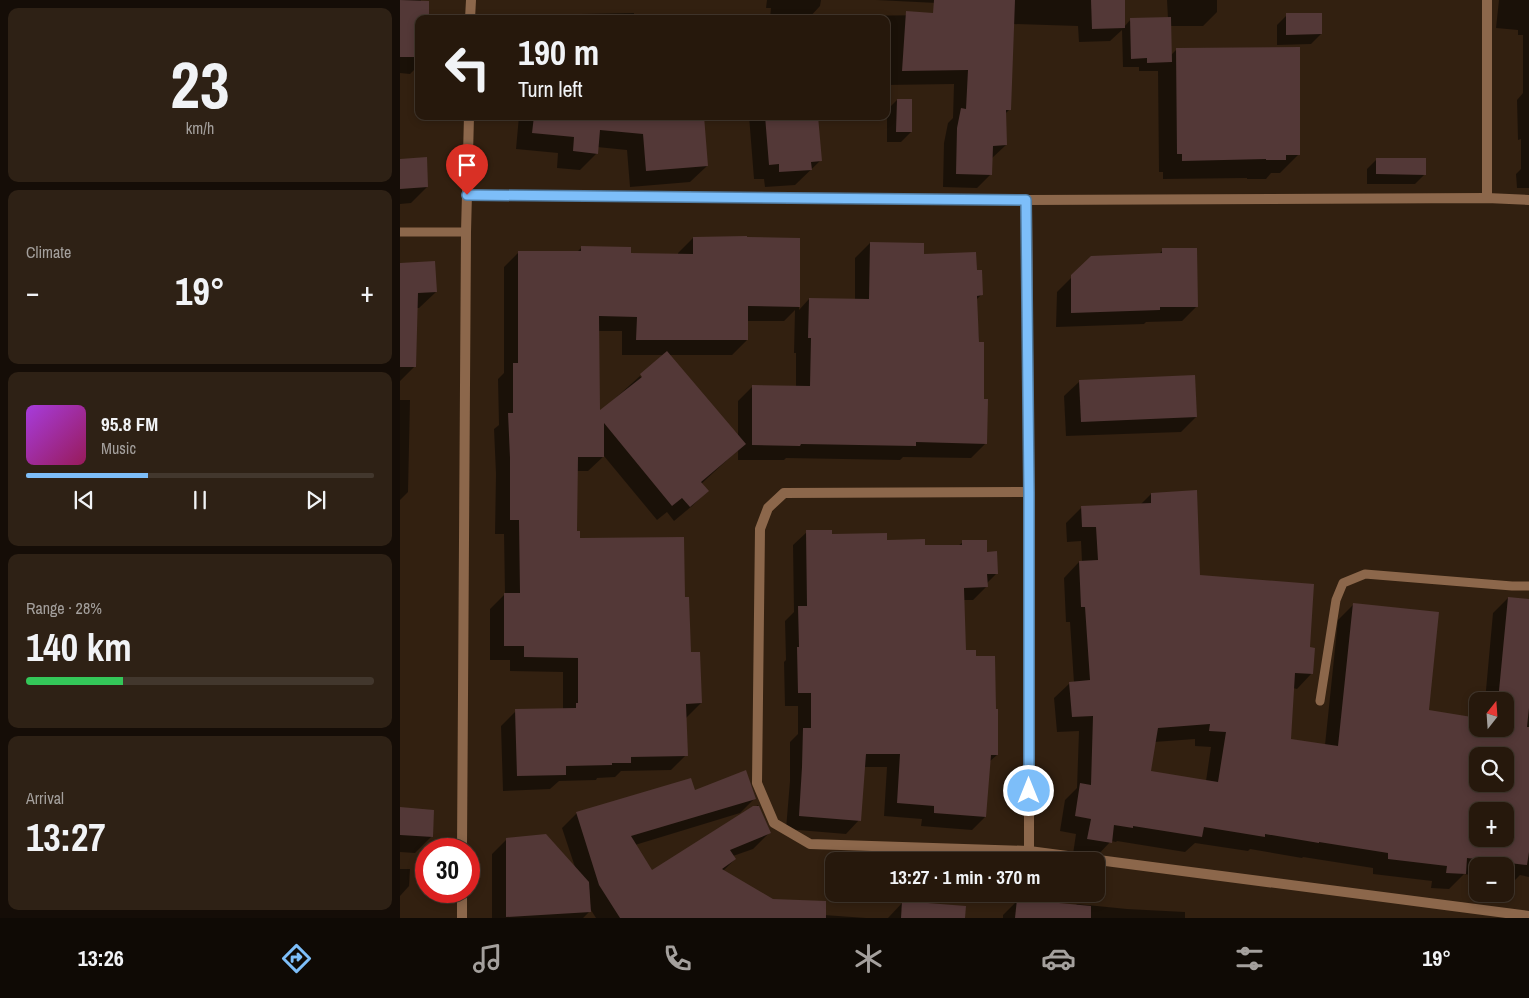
<!DOCTYPE html>
<meta charset="utf-8">
<style>
body{margin:0;font-family:"Archivo Narrow",sans-serif;background:#2e2115;color:#f1f3f6;height:100vh;display:flex;flex-direction:column;font-size:19px;white-space:nowrap}
*{box-sizing:border-box;margin:0}
p{font-size:16px;color:#a4a09d}
.icon{flex:none;width:28px;height:28px;fill:none;stroke:currentColor;stroke-width:2;stroke-linecap:round;stroke-linejoin:round}
.map{position:relative;flex:1;overflow:hidden}
.drawer{display:flex;flex-direction:column;gap:8px;padding:8px;background:#150d07;width:400px}
.drawer>*{flex:none}
.guide{position:absolute;left:15px;top:15px;width:475px;height:105px;border-radius:10px;box-shadow:0 2px 8px #0003,0 0 0 1px #42372d;background:#26180c;color:#f1f3f6;overflow:hidden}
.needle{width:32px;rotate:17deg}
.controls{position:absolute;left:1069px;top:692px;display:grid;gap:10px}
.controls a{display:grid;place-items:center;width:45px;height:45px;border-radius:10px;background:#26180c;box-shadow:0 2px 8px #0003,0 0 0 1px #42372d;font-size:25px}
.speed{position:absolute;left:15px;top:838px;display:flex;gap:10px;font-size:25px;font-weight:700;text-align:center}
.speed>*{display:grid;place-content:center;width:65px;height:65px;border-radius:50%;background:#26180c;box-shadow:0 2px 8px #0003,0 0 0 1px #42372d;line-height:1}
.speed .limit{border:8px solid #d22;background:#fff;color:#111}
.pin{position:absolute;display:grid;place-items:center;width:42px;height:42px;color:#fff;margin:-51px -21px;border-radius:50% 50% 50% 0;rotate:-45deg;box-shadow:0 0 5px #0007}
.pin .icon{rotate:45deg}
.me{position:absolute;width:55px;margin:-28px;rotate:0deg;stroke-linejoin:round;filter:drop-shadow(0 0 4px #0008)}
.turn{display:flex;align-items:center;gap:18px;height:105px;padding:0 20px;font-size:22px}
.turn .icon{width:65px;height:65px;stroke-width:2.5}
.turn b{display:block;font-size:35px;line-height:42px}
.big{font-size:38px;font-weight:700;line-height:1.1}
.drawer .widget{flex:1;display:flex;flex-direction:column;justify-content:center;gap:8px;min-width:0;padding:0 18px;border-radius:10px;background:#2e2115}
.drawer .dial{align-items:center;gap:0}
.dial b{font-size:65px;line-height:1}
.song{display:flex;align-items:center;gap:15px}
.cover{width:60px;height:60px;border-radius:8px;background:linear-gradient(135deg,hsl(280 70% 55%),hsl(330 70% 35%))}
.played{height:5px;border-radius:2px;background:linear-gradient(90deg,#7dbef9 35%,#42372d 35%)}
.keys{display:flex;justify-content:space-around;direction:ltr}
.heat{display:flex;justify-content:space-between;align-items:center;font-size:28px;direction:ltr}
.charge{height:8px;border-radius:4px;background:linear-gradient(90deg,#34c759 28%,#42372d 0)}
.trip{position:absolute;left:425px;top:852px;width:280px;height:50px;border-radius:10px;background:#26180c;box-shadow:0 2px 8px #0003,0 0 0 1px #42372d;font-weight:700;line-height:50px;text-align:center}
.menu{display:flex;height:80px;justify-content:space-around;align-items:center;background:#0f0a05;color:#a4a09d}
.menu .icon{width:35px;height:35px}
.menu .selected{color:#7dbef9}
.menu b{font-size:22px;color:#f1f3f6}
main{display:flex;flex:1;min-height:0}
.map>svg:first-child{display:block}
.shadow{fill:#0007;fill-rule:evenodd}
.building{fill:#533837;fill-rule:evenodd}
.lines{fill:none;stroke-linecap:round;stroke-linejoin:round}
.service{stroke:#8c674b;stroke-width:9}
.minor{stroke:#8c674b;stroke-width:10}
.route-casing{stroke:#517ca2;stroke-width:12}
.route{stroke:#7dbef9;stroke-width:9}
</style>
<main>
<section class="drawer">
<div class="widget dial"><b>23</b><p>km/h</p></div>
<div class="widget"><p>Climate</p>
<div class="heat"><a>−</a><b class="big">19°</b><a>+</a></div>
</div>
<div class="widget">
<div class="song"><i class="cover"></i><div><b>95.8 FM</b><p>Music</p></div></div>
<div class="played"></div>
<div class="keys"><svg class="icon" aria-label="previous" viewBox="0 0 24 24"><path d="M18 5L8 12l10 7zM5 5v14"/></svg><svg class="icon" aria-label="pause" viewBox="0 0 24 24"><path d="M8 5v14M16 5v14"/></svg><svg class="icon" aria-label="next" viewBox="0 0 24 24"><path d="M6 5l10 7-10 7zM19 5v14"/></svg></div>
</div>
<div class="widget"><p>Range · 28%</p><b class="big">140 km</b><div class="charge"></div></div>
<div class="widget"><p>Arrival</p><b class="big">13:27</b></div>
</section>
<div class="map">
<svg width="1129" height="918" viewBox="0 0 1129 918">
<rect width="100%" height="100%" fill="#322010"/>
<g class="shadow">
<path d="M 0,0 L 21,0 L 19,19 L 19,65 L 10,74 L 0,73 Z"/>
<path d="M 367,0 L 421,0 L 420,6 L 408,19 L 370,18 L 371,8 L 366,8 Z"/>
<path d="M 476,0 L 723,0 L 724,27 L 731,19 L 768,19 L 767,0 L 817,0 L 817,12 L 803,26 L 770,26 L 770,56 L 776,50 L 899,154 L 880,173 L 871,173 L 866,179 L 847,179 L 847,178 L 763,179 L 763,172 L 759,172 L 758,71 L 739,71 L 739,67 L 723,67 L 722,30 L 710,41 L 679,42 L 678,26 L 612,24 L 609,110 L 605,114 L 606,145 L 591,159 L 591,174 L 577,188 L 543,187 L 544,143 L 548,123 L 553,118 L 554,84 L 486,85 L 486,19 L 438,19 L 440,16 L 536,15 L 537,3 Z"/>
<path d="M 1099,0 L 1129,0 L 1129,188 L 1117,188 L 1116,174 L 1121,169 L 1121,139 L 1118,140 L 1117,100 L 1123,93 L 1123,35 L 1118,35 L 1118,30 L 1096,28 Z"/>
<path d="M 234,13 L 234,19 L 176,19 L 181,14 Z"/>
<path d="M 887,15 L 921,34 L 911,44 L 877,45 L 877,25 Z"/>
<path d="M 497,100 L 511,132 L 501,142 L 487,142 L 487,110 Z"/>
<path d="M 119,116 L 303,116 L 307,166 L 290,182 L 230,187 L 227,150 L 197,147 L 197,153 L 180,170 L 157,168 L 158,153 L 116,149 Z"/>
<path d="M 349,116 L 417,116 L 421,160 L 395,185 L 365,187 L 364,179 L 354,179 Z"/>
<path d="M 977,159 L 1025,174 L 1015,184 L 967,184 L 967,169 Z"/>
<path d="M 0,160 L 27,187 L 11,203 L 0,204 Z"/>
<path d="M 293,238 L 399,239 L 399,310 L 409,299 L 455,300 L 455,258 L 470,243 L 523,255 L 576,272 L 581,295 L 576,300 L 586,443 L 571,458 L 503,457 L 500,460 L 386,458 L 384,460 L 338,460 L 338,450 L 301,484 L 307,491 L 292,506 L 274,521 L 267,512 L 257,520 L 204,456 L 188,471 L 176,471 L 176,532 L 179,539 L 284,599 L 289,653 L 301,703 L 285,719 L 286,755 L 271,770 L 221,771 L 215,777 L 197,778 L 196,780 L 159,781 L 150,789 L 103,791 L 101,726 L 116,711 L 163,710 L 163,672 L 110,671 L 110,660 L 90,660 L 90,609 L 105,594 L 104,534 L 95,534 L 96,474 L 94,429 L 99,425 L 98,379 L 104,373 L 104,267 L 119,252 L 177,252 L 182,247 L 230,254 L 278,255 L 278,253 ZM 395,310 L 394,353 L 396,353 L 396,387 L 353,386 L 338,401 L 338,437 L 269,355 L 332,355 L 347,340 L 347,321 L 384,321 ZM 198,331 L 222,331 L 222,355 L 265,355 L 245,382 L 240,376 L 199,413 Z"/>
<path d="M 763,250 L 797,306 L 782,321 L 746,322 L 744,324 L 656,327 L 657,292 L 692,257 L 758,255 Z"/>
<path d="M 0,265 L 36,292 L 19,308 L 16,308 L 15,366 L 0,381 Z"/>
<path d="M 680,381 L 796,417 L 781,432 L 666,436 L 664,396 Z"/>
<path d="M 0,400 L 10,400 L 8,492 L 0,500 Z"/>
<path d="M 751,494 L 799,576 L 908,648 L 912,673 L 897,689 L 893,688 L 889,740 L 925,745 L 938,620 L 954,604 L 1028,711 L 1078,729 L 1105,729 L 1105,701 L 1085,701 L 1093,613 L 1108,598 L 1129,600 L 1129,877 L 1120,875 L 1115,880 L 1105,879 L 1105,866 L 1078,866 L 1078,876 L 1064,874 L 1049,889 L 1031,888 L 1032,881 L 973,874 L 973,868 L 903,857 L 902,858 L 850,849 L 848,851 L 795,843 L 785,852 L 717,841 L 716,842 L 711,841 L 695,858 L 673,854 L 676,834 L 660,831 L 665,800 L 677,788 L 679,731 L 657,732 L 654,698 L 670,683 L 674,683 L 670,622 L 666,622 L 664,578 L 679,562 L 682,562 L 681,541 L 667,542 L 666,523 L 682,507 L 740,505 ZM 795,739 L 795,746 L 811,747 L 806,781 L 749,772 L 754,742 ZM 1078,756 L 1105,756 L 1105,784 L 1078,784 ZM 1078,811 L 1105,811 L 1105,839 L 1078,839 Z"/>
<path d="M 407,532 L 524,547 L 558,546 L 563,542 L 586,553 L 596,574 L 586,584 L 586,587 L 573,600 L 563,600 L 565,651 L 597,755 L 589,762 L 585,817 L 572,830 L 521,826 L 522,819 L 484,816 L 487,767 L 463,767 L 459,820 L 446,834 L 386,829 L 390,781 L 390,742 L 398,734 L 398,706 L 385,706 L 384,662 L 386,660 L 385,621 L 394,612 L 393,545 Z"/>
<path d="M 294,791 L 355,798 L 340,813 L 235,845 L 252,872 L 358,805 L 368,828 L 368,834 L 353,849 L 333,856 L 335,859 L 323,871 L 372,901 L 424,915 L 466,918 L 196,918 L 189,907 L 189,912 L 183,918 L 92,918 L 92,854 L 107,839 L 175,867 L 162,828 L 177,813 Z"/>
<path d="M 0,809 L 32,836 L 15,853 L 0,852 Z"/>
<path d="M 0,869 L 10,869 L 9,886 L 0,896 Z"/>
<path d="M 617,901 L 675,906 L 677,904 L 727,909 L 785,912 L 785,918 L 603,918 L 603,915 Z"/>
<path d="M 503,902 L 535,918 L 488,918 Z"/>
</g>
<g class="building">
<path d="M 0,0 L 29,1 L 29,19 L 19,19 L 19,57 L 0,57 Z"/>
<path d="M 534,0 L 615,0 L 611,110 L 606,110 L 607,145 L 593,146 L 592,175 L 556,174 L 557,128 L 561,108 L 566,109 L 568,70 L 502,71 L 506,11 L 533,13 Z"/>
<path d="M 691,0 L 725,0 L 725,28 L 692,29 Z"/>
<path d="M 886,13 L 922,13 L 922,34 L 886,35 Z"/>
<path d="M 771,17 L 772,62 L 747,63 L 747,58 L 731,59 L 730,18 Z"/>
<path d="M 900,47 L 900,155 L 886,155 L 886,160 L 866,160 L 866,159 L 782,161 L 782,154 L 777,154 L 776,48 Z"/>
<path d="M 497,99 L 512,99 L 512,132 L 496,132 Z"/>
<path d="M 134,116 L 304,116 L 308,166 L 246,171 L 243,134 L 200,130 L 198,154 L 173,151 L 174,137 L 132,133 Z"/>
<path d="M 365,116 L 418,116 L 422,161 L 411,162 L 412,170 L 379,172 L 379,164 L 369,165 Z"/>
<path d="M 27,157 L 28,187 L 0,189 L 0,159 Z"/>
<path d="M 976,158 L 1026,158 L 1026,175 L 976,174 Z"/>
<path d="M 347,236 L 347,237 L 400,238 L 400,307 L 348,306 L 348,340 L 236,340 L 237,317 L 199,316 L 200,410 L 242,377 L 240,374 L 267,351 L 346,444 L 301,482 L 309,491 L 290,507 L 282,498 L 272,506 L 204,423 L 204,457 L 178,457 L 177,531 L 180,531 L 180,538 L 284,537 L 285,597 L 289,597 L 291,652 L 300,652 L 302,703 L 286,704 L 288,756 L 231,757 L 231,763 L 212,763 L 212,765 L 166,766 L 166,775 L 117,776 L 115,709 L 176,708 L 176,703 L 178,703 L 178,658 L 124,657 L 124,646 L 104,646 L 104,593 L 120,593 L 119,520 L 110,520 L 110,458 L 108,413 L 113,413 L 113,363 L 118,363 L 118,251 L 181,251 L 181,246 L 231,247 L 231,253 L 293,254 L 293,237 Z"/>
<path d="M 470,242 L 524,243 L 524,254 L 576,252 L 577,270 L 582,270 L 583,295 L 577,296 L 579,342 L 584,342 L 584,399 L 588,399 L 587,444 L 516,442 L 516,446 L 401,444 L 400,446 L 352,445 L 352,385 L 410,386 L 411,338 L 408,338 L 409,298 L 469,299 Z"/>
<path d="M 762,248 L 797,248 L 798,307 L 760,307 L 760,310 L 671,313 L 671,275 L 691,256 L 762,253 Z"/>
<path d="M 35,261 L 37,292 L 18,293 L 16,367 L 0,367 L 0,263 Z"/>
<path d="M 795,375 L 797,417 L 681,422 L 679,380 Z"/>
<path d="M 797,490 L 800,575 L 914,584 L 910,647 L 915,648 L 913,674 L 895,673 L 891,739 L 938,746 L 953,603 L 1039,612 L 1029,710 L 1078,718 L 1078,729 L 1105,729 L 1105,701 L 1098,701 L 1108,597 L 1129,599 L 1129,708 L 1127,727 L 1129,727 L 1129,852 L 1127,865 L 1067,858 L 1066,874 L 1046,873 L 1047,866 L 988,859 L 988,853 L 919,842 L 919,843 L 865,834 L 865,837 L 804,827 L 802,837 L 733,826 L 733,828 L 714,825 L 712,843 L 687,839 L 691,819 L 675,816 L 680,783 L 691,785 L 693,716 L 672,717 L 669,682 L 690,680 L 685,607 L 681,607 L 679,561 L 698,560 L 696,527 L 682,527 L 681,506 L 751,503 L 751,493 ZM 810,724 L 809,731 L 826,732 L 818,782 L 751,771 L 758,728 ZM 1078,756 L 1105,756 L 1105,784 L 1078,784 ZM 1078,811 L 1105,811 L 1105,839 L 1078,839 Z"/>
<path d="M 406,530 L 432,530 L 432,534 L 487,533 L 487,540 L 525,539 L 525,545 L 562,545 L 562,540 L 587,540 L 587,552 L 597,551 L 598,574 L 587,574 L 588,587 L 564,588 L 566,650 L 576,650 L 576,656 L 595,656 L 596,709 L 598,709 L 598,755 L 591,755 L 586,817 L 534,813 L 534,806 L 497,803 L 500,754 L 466,754 L 461,821 L 399,816 L 402,767 L 403,728 L 411,728 L 411,693 L 398,693 L 397,647 L 399,647 L 398,606 L 407,606 Z"/>
<path d="M 346,770 L 356,799 L 231,836 L 252,870 L 353,806 L 359,806 L 371,833 L 330,850 L 336,859 L 322,869 L 373,899 L 426,901 L 426,918 L 220,918 L 199,885 L 176,812 L 291,778 L 295,790 Z"/>
<path d="M 0,807 L 34,810 L 33,837 L 0,835 Z"/>
<path d="M 146,834 L 189,882 L 191,912 L 106,917 L 106,838 Z"/>
<path d="M 617,899 L 691,906 L 691,918 L 615,918 Z"/>
<path d="M 502,901 L 566,906 L 565,918 L 501,918 Z"/>
</g>
<g class="lines">
<g class="service">
<path d="M 0,232 L 66,232"/>
<path d="M 920,701 L 936,600 L 943,583 L 965,574 L 1112,586 L 1129,586"/>
</g>
<g class="minor">
<path d="M 70,19 L 71,0"/>
<path d="M 67,195 L 627,200 L 1087,198 L 1129,200"/>
<path d="M 1087,198 L 1087,0"/>
<path d="M 627,200 L 629,492 L 629,851 L 410,844 L 374,823 L 357,783 L 360,529 L 368,508 L 384,493 L 629,492"/>
<path d="M 62,849 L 66,232 L 69,116"/>
<path d="M 629,851 L 1129,916"/>
<path d="M 62,918 L 62,891"/>
</g>
</g>
<g class="lines">
<defs>
<path id="route" d="M 67,195 L 626,200 L 629,492 L 629,791"/>
</defs>
<use href="#route" class="route-casing"/>
<use href="#route" class="route"/>
</g>
</svg>
<div class="controls">
<a><svg class="needle" viewBox="-14 -14 28 28"><path d="M0-13l5 13h-10z" fill="#e53935"/><path d="M0 13l5-13h-10z" fill="#a4a09d"/></svg></a>
<a><svg class="icon" aria-label="search" viewBox="0 0 24 24"><circle cx="10" cy="10" r="6"/><path d="M15 15l6 6"/></svg></a>
<a>+</a>
<a>−</a>
</div>
<div class="speed"><div class="limit">30</div></div>
<div class="pin" style="left:67px;top:195px;background:#d93025"><svg class="icon" aria-label="arrive" viewBox="0 0 24 24"><path d="M6 21V4h12l-3 4 3 4H6"/></svg></div>
<svg class="me" style="left:629px;top:791px" viewBox="-20 -20 40 40"><circle r="17" fill="#7dbef9" stroke="#fff" stroke-width="3"/><path d="M0-11L8 9 0 5-8 9z" fill="#fff"/></svg>
<div class="trip">13:27 · 1 min · 370 m</div>
<div class="guide">
<div class="turn"><svg class="icon" aria-label="left" viewBox="0 0 24 24"><path d="M17 20v-9H6M10 6l-5 5 5 5"/></svg><div><b>190 m</b>Turn left</div></div>
</div>
</div>
</main>
<nav class="menu">
<b>13:26</b>
<svg class="icon selected" aria-label="directions" viewBox="0 0 24 24"><path d="M12 3l9 9-9 9-9-9zM9 14v-3h6M13 9l2 2-2 2"/></svg>
<svg class="icon" aria-label="music" viewBox="0 0 24 24"><path d="M9 18V5l10-2v13"/><circle cx="6" cy="18" r="3"/><circle cx="16" cy="16" r="3"/></svg>
<svg class="icon" aria-label="phone" viewBox="0 0 24 24"><path d="M5 4h4l2 5-3 2q2 4 5 5l2-3 5 2v4C11 20 4 13 5 4z"/></svg>
<svg class="icon" aria-label="climate" viewBox="0 0 24 24"><path d="M12 3v18M4 7l16 10M4 17L20 7"/></svg>
<svg class="icon" aria-label="car" viewBox="0 0 24 24"><path d="M5 17H2v-5l4-1 3-4h7l3 4 3 1v5h-3M9 17h6M6 11h13"/><circle cx="7" cy="17" r="2"/><circle cx="17" cy="17" r="2"/></svg>
<svg class="icon" aria-label="filters" viewBox="0 0 24 24"><path d="M4 7h16M4 17h16"/><circle cx="9" cy="7" r="2"/><circle cx="15" cy="17" r="2"/></svg>
<b>19°</b>
</nav>
